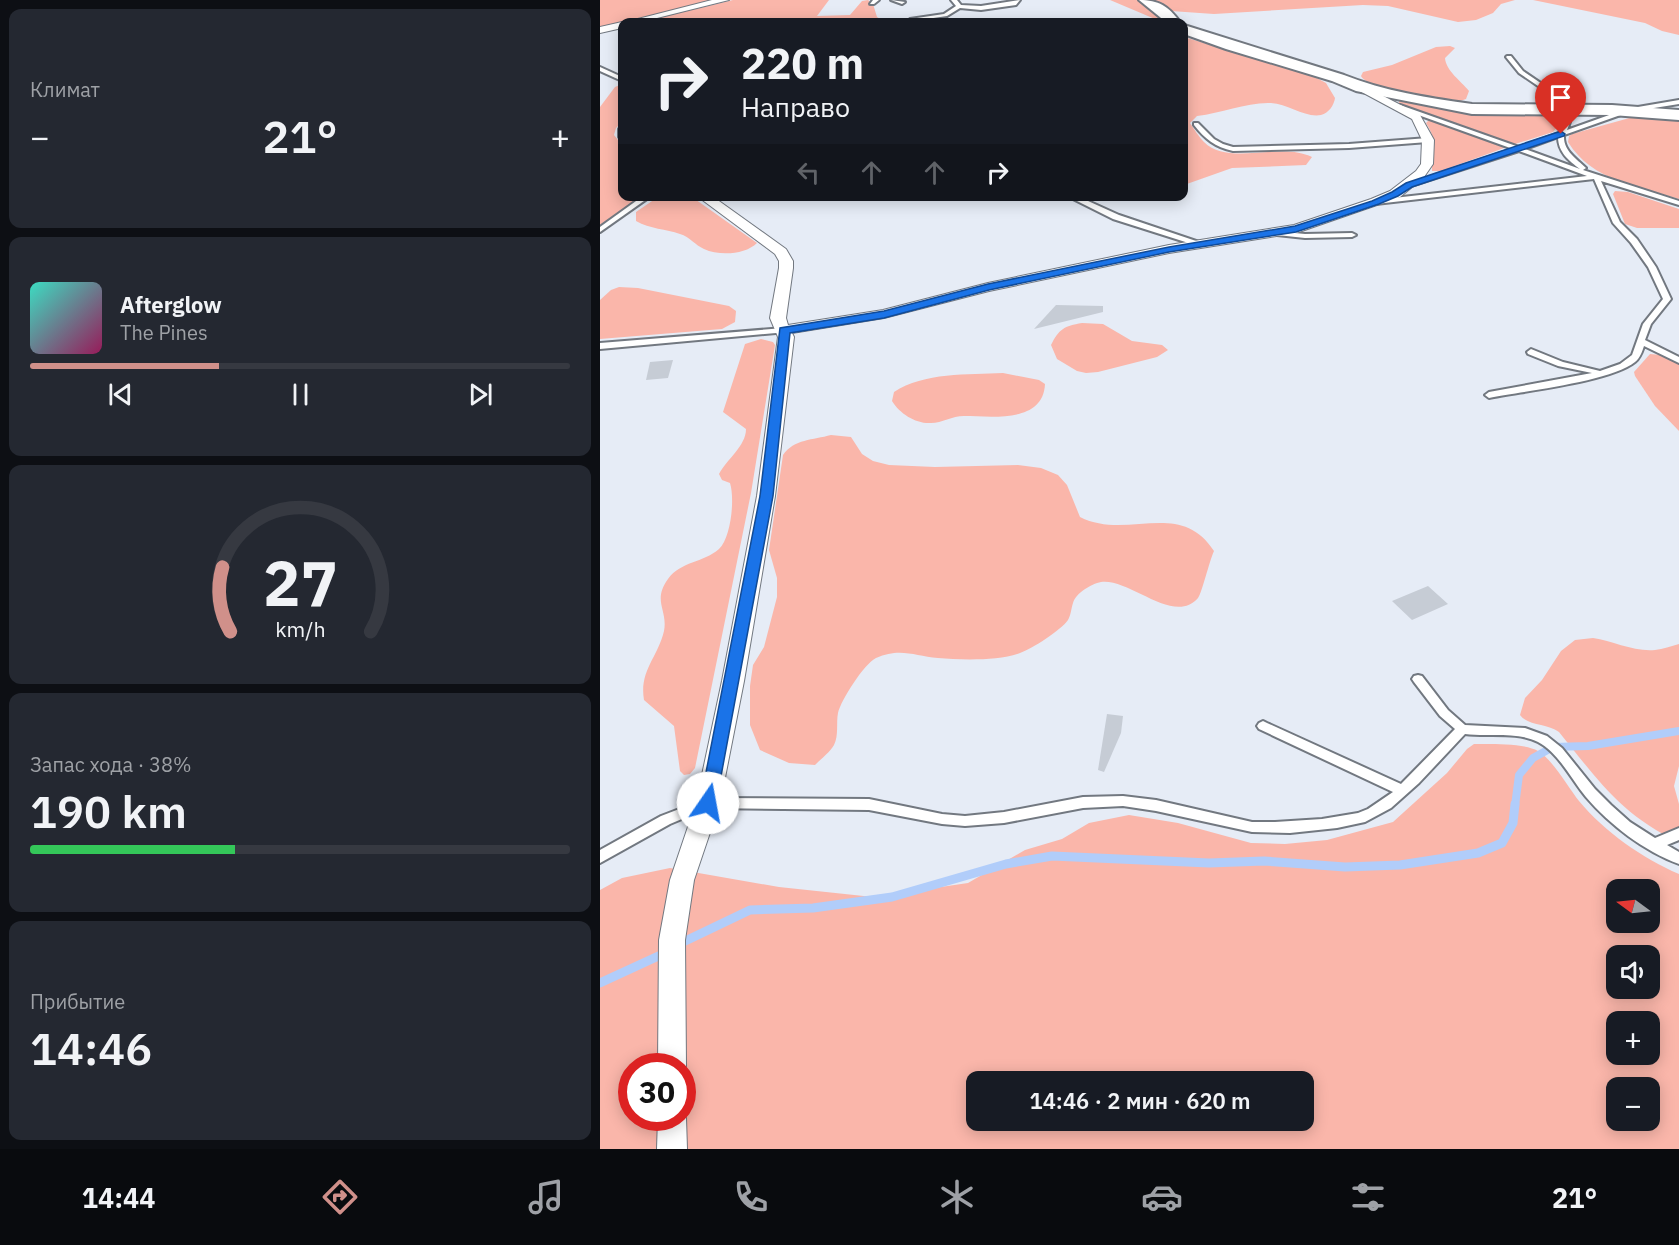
<!DOCTYPE html>
<html lang="ru">
<meta charset="utf-8">
<style>
body{margin:0;font-family:"IBM Plex Sans",sans-serif;background:#242831;color:#f1f3f6;height:100vh;display:flex;flex-direction:column;font-size:22px;white-space:nowrap}
*{box-sizing:border-box;margin:0}
p{font-size:20px;color:#9ea1a6}
.icon{flex:none;width:33px;height:33px;fill:none;stroke:currentColor;stroke-width:2;stroke-linecap:round;stroke-linejoin:round}
.map{position:relative;flex:1;overflow:hidden}
.side{display:flex;flex-direction:column;gap:9px;padding:9px;background:#0d0f14;width:600px}
.side>*{flex:none}
.top-card{position:absolute;left:18px;top:18px;width:570px;height:183px;border-radius:12px;box-shadow:0 3px 15px #0003;background:#171b24;color:#f1f3f6;overflow:hidden}
.needle{width:39px;rotate:285deg}
.controls{position:absolute;left:1006px;top:879px;display:grid;gap:12px}
.controls a{display:grid;place-items:center;width:54px;height:54px;border-radius:12px;background:#171b24;box-shadow:0 3px 15px #0003;font-size:30px}
.speed{position:absolute;left:18px;top:1053px;display:flex;gap:12px;font-size:30px;font-weight:700;text-align:center}
.speed>*{display:grid;place-content:center;width:78px;height:78px;border-radius:50%;background:#171b24;box-shadow:0 3px 15px #0003;line-height:1}
.speed .limit{border:9px solid #d22;background:#fff;color:#111}
.pin{position:absolute;display:grid;place-items:center;width:51px;height:51px;color:#fff;margin:-62px -26px;border-radius:50% 50% 50% 0;rotate:-45deg;box-shadow:0 0 6px #0007}
.pin .icon{rotate:45deg}
.me{position:absolute;width:66px;margin:-33px;rotate:12deg;stroke-linejoin:round;filter:drop-shadow(0 0 4px #0008)}
.turn{display:flex;align-items:center;gap:21px;height:126px;padding:0 24px;font-size:27px}
.turn .icon{width:78px;height:78px;stroke-width:2.5}
.turn b{display:block;font-size:42px;line-height:51px}
.lanes{display:flex;align-items:center;height:57px;padding:0 24px;background:#0003;justify-content:center;gap:30px;direction:ltr}
.lanes .off{opacity:.35}
.big{font-size:45px;font-weight:600;line-height:1.1}
.side .tile{flex:1;display:flex;flex-direction:column;justify-content:center;gap:9px;min-width:0;padding:0 21px;border-radius:12px;background:#242831}
.side .dial{align-items:center;gap:0}
.dial svg{height:156px;overflow:visible;fill:none;stroke:#363941;stroke-width:7;stroke-linecap:round;text-anchor:middle}
.dial text{fill:#f1f3f6;stroke:none}
.song{display:flex;align-items:center;gap:18px}
.cover{width:72px;height:72px;border-radius:9px;background:linear-gradient(135deg,hsl(170 70% 55%),hsl(330 70% 35%))}
.played{height:6px;border-radius:3px;background:linear-gradient(90deg,#d0908a 35%,#363941 35%)}
.keys{display:flex;justify-content:space-around;direction:ltr}
.heat{display:flex;justify-content:space-between;align-items:center;font-size:33px;direction:ltr}
.charge{height:9px;border-radius:4px;background:linear-gradient(90deg,#34c759 38%,#363941 0)}
.trip{position:absolute;left:366px;top:1071px;width:348px;height:60px;border-radius:12px;background:#171b24;box-shadow:0 3px 15px #0003;font-weight:600;line-height:60px;text-align:center}
.tab-bar{display:flex;height:96px;justify-content:space-around;align-items:center;background:#090b0e;color:#9ea1a6}
.tab-bar .icon{width:42px;height:42px}
.tab-bar .selected{color:#d0908a}
.tab-bar b{font-size:27px;color:#f1f3f6}
main{display:flex;flex:1;min-height:0}
.map>svg:first-child{display:block}
.green{fill:#fab6aa;fill-rule:evenodd}
.lines{fill:none;stroke-linecap:round;stroke-linejoin:round}
.stream-far1{stroke:#b1cdfa;stroke-width:8}
.stream{stroke:#b1cdfa;stroke-width:9}
.building{fill:#c6ccd5}
.service-casing{stroke:#727880;stroke-width:4}
.minor-casing{stroke:#727880;stroke-width:2}
.secondary-casing{stroke:#727880;stroke-width:4}
.service{fill:#fff;fill-rule:evenodd}
.minor{fill:#fff;fill-rule:evenodd}
.secondary{fill:#fff;fill-rule:evenodd}
.route{fill:#1a73e8;stroke:#114b97;stroke-width:1.5}
</style>
<main>
<section class="side">
<div class="tile"><p>Климат</p>
<div class="heat"><a>−</a><b class="big">21°</b><a>+</a></div>
</div>
<div class="tile">
<div class="song"><i class="cover"></i><div><b>Afterglow</b><p>The Pines</p></div></div>
<div class="played"></div>
<div class="keys"><svg class="icon" aria-label="previous" viewBox="0 0 24 24"><path d="M18 5L8 12l10 7zM5 5v14"/></svg><svg class="icon" aria-label="pause" viewBox="0 0 24 24"><path d="M8 5v14M16 5v14"/></svg><svg class="icon" aria-label="next" viewBox="0 0 24 24"><path d="M6 5l10 7-10 7zM19 5v14"/></svg></div>
</div>
<div class="tile dial"><svg viewBox="0 0 100 80">
<path d="M14 69A42 42 0 1 1 86 69"/>
<path d="M14 69A42 42 0 0 1 10 36" stroke="#d0908a"/>
<text x="50" y="56" font-size="32" font-weight="700">27</text>
<text x="50" y="72" font-size="11">km/h</text>
</svg></div>
<div class="tile"><p>Запас хода · 38%</p><b class="big">190 km</b><div class="charge"></div></div>
<div class="tile"><p>Прибытие</p><b class="big">14:46</b></div>
</section>
<div class="map">
<svg width="1079" height="1149" viewBox="0 0 1079 1149">
<rect width="100%" height="100%" fill="#e6ecf6"/>
<g class="green">
<path d="M 0,0 L 116,0 L 0,27 Z"/>
<path d="M 133,0 L 229,0 L 217,16 L 250,15 L 262,1 L 268,0 L 273,4 L 277,17 L 285,22 L 42,22 Z"/>
<path d="M 510,0 L 538,0 L 560,17 L 555,19 Z"/>
<path d="M 553,0 L 915,0 L 901,4 L 893,13 L 876,20 L 858,22 L 788,6 L 763,5 L 614,14 L 571,11 Z"/>
<path d="M 933,0 L 1079,0 L 1079,35 L 1062,31 L 1045,23 Z"/>
<path d="M 584,37 L 713,76 L 726,83 L 735,98 C 734,105 729,113 721,115 C 705,118 688,104 671,103 C 647,102 622,113 597,116 L 590,123 C 594,129 599,137 604,142 C 629,167 681,141 712,157 L 706,165 L 632,168 L 584,185 Z"/>
<path d="M 850,46 L 855,48 L 845,58 C 846,71 861,81 869,91 L 866,99 L 860,101 C 842,101 769,91 761,76 L 763,72 L 792,65 L 836,47 Z"/>
<path d="M 22,84 L 22,122 L 16,128 L 14,135 L 22,145 L 22,196 L 41,197 L 0,225 L 0,107 L 15,87 Z"/>
<path d="M 799,100 L 872,112 L 950,114 L 959,117 L 962,122 L 953,132 L 915,144 L 810,107 L 799,103 Z"/>
<path d="M 1033,117 L 1079,119 L 1079,199 C 1038,186 992,181 968,142 L 969,136 L 972,134 Z"/>
<path d="M 829,120 L 903,146 L 904,148 L 841,171 L 832,171 C 832,149 840,146 826,123 Z"/>
<path d="M 1015,191 L 1028,192 L 1079,209 L 1079,228 L 1037,228 L 1025,224 L 1013,194 Z"/>
<path d="M 58,197 L 92,197 L 157,243 C 145,255 119,256 104,249 C 95,245 90,237 80,234 C 66,229 50,229 36,221 L 36,212 Z"/>
<path d="M 19,287 L 38,288 L 129,306 L 136,311 L 135,322 L 122,329 L 0,339 L 0,300 L 11,290 Z"/>
<path d="M 482,323 L 503,324 L 532,341 L 562,345 L 568,350 L 557,357 L 498,372 L 486,373 L 477,371 L 457,359 L 451,345 C 459,329 464,326 482,323 Z"/>
<path d="M 161,339 L 173,342 L 175,345 L 151,493 L 95,768 L 90,774 L 84,775 L 80,771 L 74,726 L 44,700 C 39,671 58,657 64,631 C 68,610 52,601 68,579 C 81,561 103,563 119,549 C 131,538 135,499 130,483 L 122,480 L 119,474 C 127,459 146,446 146,429 L 123,412 L 145,344 Z"/>
<path d="M 1050,354 L 1061,355 L 1079,364 L 1079,431 L 1055,406 L 1035,376 L 1034,372 Z"/>
<path d="M 403,373 L 439,380 L 445,384 C 443,424 391,416 364,416 C 352,416 342,423 331,423 C 316,424 300,414 292,401 L 294,392 C 324,372 368,375 403,373 Z"/>
<path d="M 231,435 L 251,437 L 262,454 L 273,461 L 289,465 L 335,467 L 418,465 L 441,468 L 458,475 L 467,485 L 480,517 C 527,541 580,498 614,551 C 609,562 602,593 598,598 C 574,626 530,578 501,582 C 491,584 476,593 473,603 C 471,609 471,615 468,620 C 461,630 432,649 420,653 C 399,661 361,660 338,658 C 315,656 300,647 276,658 C 264,664 241,700 238,713 C 236,723 239,735 234,745 C 230,752 221,759 215,765 L 189,763 L 160,750 L 150,725 L 150,686 L 153,665 L 164,647 L 177,597 L 177,578 L 169,550 L 183,455 C 194,439 213,440 231,435 Z"/>
<path d="M 993,638 C 1013,641 1034,652 1055,650 C 1063,649 1071,646 1079,644 L 1079,766 L 1074,786 L 1079,804 L 1079,842 C 1021,815 998,780 959,732 C 947,723 928,726 920,715 L 925,698 L 942,680 L 961,651 L 975,640 Z"/>
<path d="M 874,744 C 890,744 924,743 938,751 C 953,760 968,787 979,801 C 1005,832 1042,858 1079,874 L 1079,1149 L 0,1149 L 0,890 L 22,878 L 70,868 L 179,887 L 273,897 L 368,883 L 425,850 L 462,839 L 489,823 L 529,815 L 578,823 L 651,843 L 685,844 L 727,840 L 793,822 L 847,773 L 867,749 ZM 1017,890 L 1050,890 L 1050,922 L 1017,922 ZM 1017,956 L 1050,956 L 1050,988 L 1017,988 ZM 1017,1022 L 1050,1022 L 1050,1054 L 1017,1054 ZM 32,1066 L 82,1066 L 82,1118 L 32,1118 ZM 376,1082 L 704,1082 L 704,1120 L 376,1120 ZM 1017,1088 L 1050,1088 L 1050,1120 L 1017,1120 Z"/>
</g>
<g class="lines">
<path class="stream-far1" d="M 915,806 L 919,775 L 933,758 L 953,747 L 988,746 L 1079,731"/>
<g class="stream">
<path d="M 79,944 L 150,910 L 213,908 L 292,897 L 406,864 L 452,856 L 609,863 L 664,861 L 745,867 L 800,865 L 878,853 L 902,843 L 913,823 L 915,804"/>
<path d="M 0,983 L 65,953"/>
</g>
</g>
<g class="building">
<path d="M 456,305 L 503,306 L 503,312 L 434,329 Z"/>
<path d="M 73,360 L 68,378 L 46,380 L 50,362 Z"/>
<path d="M 828,586 L 848,604 L 812,620 L 792,601 Z"/>
<path d="M 507,714 L 523,716 L 521,733 L 504,772 L 498,770 Z"/>
</g>
<g class="lines">
<defs>
<g id="service">
<path d="M 273,0 L 279,0 L 274,4 L 270,4 Z"/>
<path d="M 291,0 L 305,2 L 302,4 Z"/>
<path d="M 351,0 L 357,0 L 361,5 L 381,6 L 420,0 L 416,5 L 381,10 L 360,8 L 347,16 L 313,21 L 310,19 L 344,14 L 356,6 Z"/>
<path d="M 907,56 L 911,56 L 923,71 L 948,88 L 956,97 L 970,122 L 967,130 L 1026,109 L 1079,100 L 1079,104 L 1029,112 L 964,135 C 963,151 976,158 986,168 L 983,170 L 1079,201 L 1079,205 L 1001,181 L 1020,222 L 1037,239 L 1056,267 L 1071,299 L 1051,324 L 1045,340 L 1079,357 L 1079,363 L 1044,346 C 1042,352 1040,358 1035,362 C 1010,382 923,391 889,398 L 885,395 L 889,392 L 992,373 L 958,366 L 928,354 L 927,352 L 931,349 L 963,362 L 1000,371 L 1020,364 L 1032,355 L 1043,324 L 1063,299 L 1048,267 L 1031,243 L 1013,223 L 994,179 L 776,204 L 772,202 L 776,200 L 987,176 L 919,151 L 811,186 L 806,185 L 913,149 L 796,107 L 796,105 L 800,105 L 919,147 L 959,133 L 964,122 L 951,99 L 944,90 L 919,73 L 906,57 ZM 958,137 C 958,152 969,161 980,169 L 925,149 Z"/>
<path d="M 0,67 L 22,77 L 22,81 L 0,71 Z"/>
<path d="M 594,123 L 598,123 L 614,139 L 623,144 L 633,147 L 749,144 L 828,138 L 831,140 L 828,142 L 749,148 L 633,151 C 615,147 605,139 594,125 Z"/>
<path d="M 22,127 L 22,139 L 19,137 L 19,129 Z"/>
<path d="M 43,196 L 51,196 L 0,232 L 0,227 Z"/>
<path d="M 467,196 L 477,196 L 519,215 L 605,244 L 598,246 L 513,219 Z"/>
<path d="M 674,231 L 705,234 L 752,233 L 756,235 L 752,237 L 705,238 L 677,235 L 674,235 Z"/>
<path d="M 184,328 L 187,328 L 187,332 L 0,349 L 0,343 Z"/>
<path d="M 818,675 L 822,676 L 848,710 L 865,725 L 925,728 L 947,736 L 962,748 L 995,789 L 1011,805 L 1030,822 L 1055,838 L 1079,828 L 1079,840 L 1067,845 L 1079,852 L 1079,864 C 1044,851 1010,825 986,797 C 971,779 959,753 938,742 C 917,731 887,737 865,734 L 819,783 L 791,808 L 765,822 L 737,828 L 690,833 L 652,832 L 556,811 L 523,806 L 483,808 L 404,823 L 365,826 L 342,824 L 269,810 L 108,808 L 70,824 L 0,863 L 0,850 L 61,816 L 108,798 L 269,799 L 342,814 L 365,816 L 404,812 L 483,797 L 523,796 L 556,800 L 652,822 L 675,822 L 722,819 L 758,813 L 768,809 L 793,792 L 659,729 L 657,726 L 659,723 L 663,721 L 667,723 L 801,784 L 855,729 L 840,716 L 814,682 L 812,679 L 814,676 Z"/>
</g>
<g id="minor">
<path d="M 112,0 L 129,0 L 41,22 L 26,22 Z"/>
<path d="M 22,22 L 24,22 L 22,28 L 0,33 L 0,27 Z"/>
<path d="M 762,85 L 820,115 L 834,140 L 833,164 L 824,177 L 800,197 L 696,233 L 569,253 L 389,291 L 284,318 L 192,333 L 194,337 L 175,496 L 144,681 L 120,803 L 94,880 L 85,940 L 86,1066 L 82,1075 L 82,1066 L 58,1066 L 59,940 L 70,880 L 96,803 L 122,681 L 157,496 L 178,337 L 170,318 L 179,268 L 179,261 L 175,254 L 97,196 L 112,196 L 186,249 L 193,261 L 193,268 L 186,318 L 188,325 L 283,310 L 388,283 L 569,245 L 694,225 L 771,199 L 790,191 L 816,171 L 821,164 L 822,140 L 812,119 L 758,90 L 758,86 Z"/>
<path d="M 82,1108 L 86,1118 L 87,1149 L 57,1149 L 58,1118 L 82,1118 Z"/>
</g>
<g id="secondary">
<path d="M 539,0 C 559,0 568,6 580,22 L 566,22 Z"/>
<path d="M 584,25 L 744,75 C 784,91 829,98 872,104 L 1012,105 L 1079,110 L 1079,120 L 1012,115 L 872,114 L 756,91 L 732,81 L 626,49 L 584,34 Z"/>
</g>
</defs>
<use href="#service" class="service-casing"/>
<use href="#minor" class="minor-casing"/>
<use href="#secondary" class="secondary-casing"/>
<use href="#service" class="service"/>
<use href="#minor" class="minor"/>
<use href="#secondary" class="secondary"/>
</g>
<path class="route" d="M 961,131 L 965,134 L 964,136 L 812,187 L 798,196 L 779,204 L 696,232 L 569,252 L 389,290 L 284,318 L 190,333 L 173,496 L 116,803 L 114,808 L 108,810 L 102,808 L 100,803 L 160,496 L 180,328 L 284,311 L 388,284 L 569,247 L 695,226 L 772,201 L 792,192 L 806,183 Z"/>
</svg>
<div class="controls">
<a><svg class="needle" viewBox="-14 -14 28 28"><path d="M0-13l5 13h-10z" fill="#e53935"/><path d="M0 13l5-13h-10z" fill="#9ea1a6"/></svg></a>
<a><svg class="icon" aria-label="sound" viewBox="0 0 24 24"><path d="M4 9h4l5-4v14l-5-4H4zM17 9q2 3 0 6"/></svg></a>
<a>+</a>
<a>−</a>
</div>
<div class="speed"><div class="limit">30</div></div>
<div class="pin" style="left:961px;top:134px;background:#d93025"><svg class="icon" aria-label="arrive" viewBox="0 0 24 24"><path d="M6 21V4h12l-3 4 3 4H6"/></svg></div>
<svg class="me" style="left:108px;top:803px" viewBox="-20 -20 40 40"><circle r="19" fill="#fff"/><path d="M0-13L10 11 0 6-10 11z" fill="#1a73e8"/></svg>
<div class="trip">14:46 · 2 мин · 620 m</div>
<div class="top-card">
<div class="turn"><svg class="icon" aria-label="right" viewBox="0 0 24 24"><path d="M7 20v-9h11M14 6l5 5-5 5"/></svg><div><b>220 m</b>Направо</div></div>
<div class="lanes"><svg class="icon off" aria-label="left" viewBox="0 0 24 24"><path d="M17 20v-9H6M10 6l-5 5 5 5"/></svg><svg class="icon off" aria-label="ahead" viewBox="0 0 24 24"><path d="M12 20V5M6 11l6-6 6 6"/></svg><svg class="icon off" aria-label="ahead" viewBox="0 0 24 24"><path d="M12 20V5M6 11l6-6 6 6"/></svg><svg class="icon" aria-label="right" viewBox="0 0 24 24"><path d="M7 20v-9h11M14 6l5 5-5 5"/></svg></div>
</div>
</div>
</main>
<nav class="tab-bar">
<b>14:44</b>
<svg class="icon selected" aria-label="directions" viewBox="0 0 24 24"><path d="M12 3l9 9-9 9-9-9zM9 14v-3h6M13 9l2 2-2 2"/></svg>
<svg class="icon" aria-label="music" viewBox="0 0 24 24"><path d="M9 18V5l10-2v13"/><circle cx="6" cy="18" r="3"/><circle cx="16" cy="16" r="3"/></svg>
<svg class="icon" aria-label="phone" viewBox="0 0 24 24"><path d="M5 4h4l2 5-3 2q2 4 5 5l2-3 5 2v4C11 20 4 13 5 4z"/></svg>
<svg class="icon" aria-label="climate" viewBox="0 0 24 24"><path d="M12 3v18M4 7l16 10M4 17L20 7"/></svg>
<svg class="icon" aria-label="car" viewBox="0 0 24 24"><path d="M5 17H2v-5l4-1 3-4h7l3 4 3 1v5h-3M9 17h6M6 11h13"/><circle cx="7" cy="17" r="2"/><circle cx="17" cy="17" r="2"/></svg>
<svg class="icon" aria-label="filters" viewBox="0 0 24 24"><path d="M4 7h16M4 17h16"/><circle cx="9" cy="7" r="2"/><circle cx="15" cy="17" r="2"/></svg>
<b>21°</b>
</nav>
